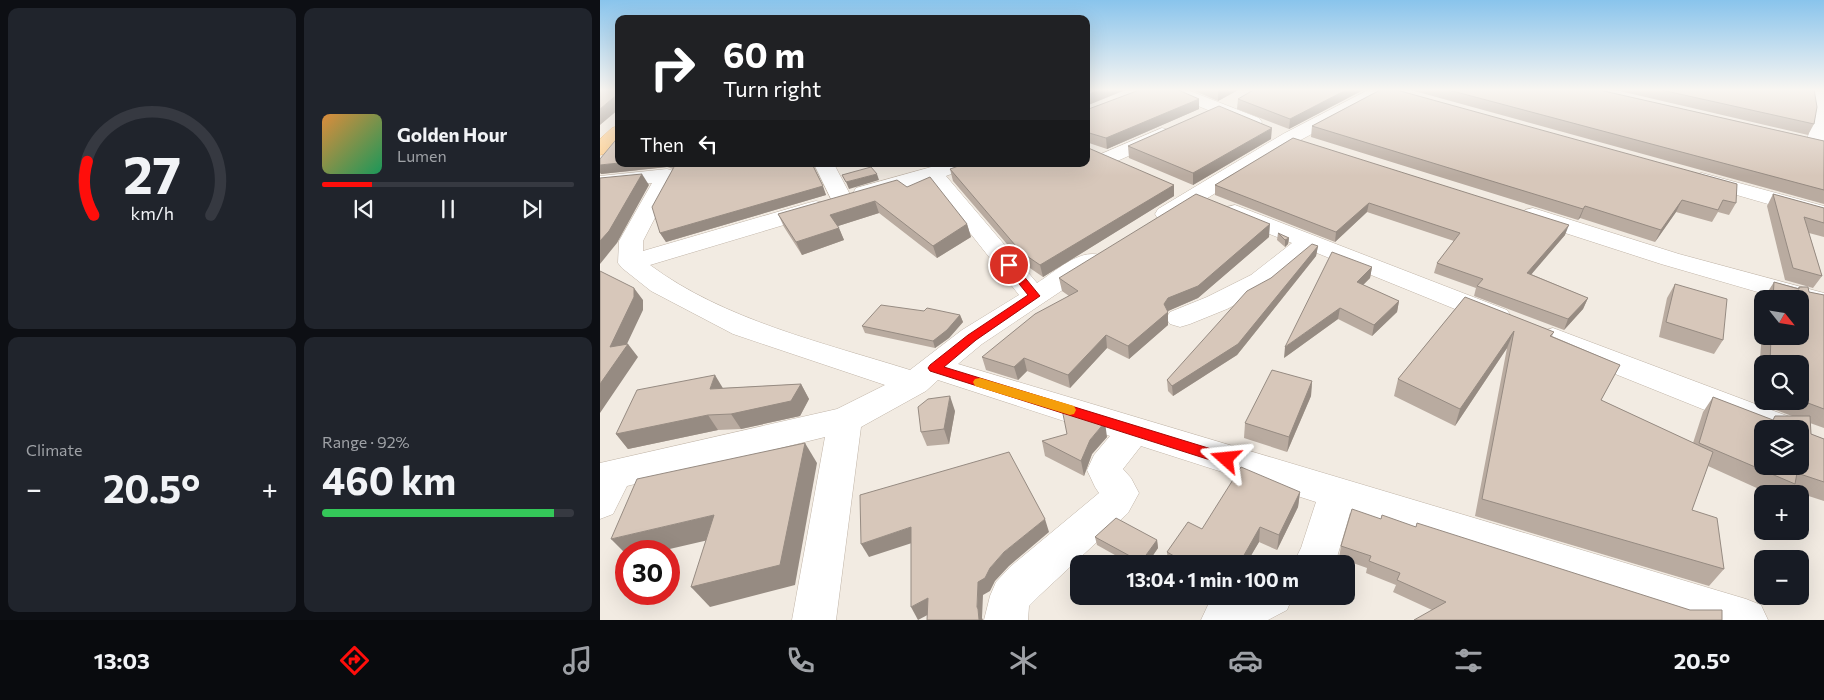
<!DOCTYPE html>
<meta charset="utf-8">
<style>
body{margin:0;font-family:Commissioner,sans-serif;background:#20242c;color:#f1f3f6;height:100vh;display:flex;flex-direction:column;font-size:19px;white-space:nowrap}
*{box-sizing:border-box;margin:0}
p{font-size:16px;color:#9ea1a6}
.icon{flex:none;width:28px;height:28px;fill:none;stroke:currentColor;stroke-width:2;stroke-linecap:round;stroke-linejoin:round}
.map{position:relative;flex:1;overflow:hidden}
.sheet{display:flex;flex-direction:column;gap:8px;padding:8px;background:#0d0f14;width:600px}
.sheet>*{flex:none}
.banner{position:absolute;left:15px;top:15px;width:475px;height:152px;border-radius:10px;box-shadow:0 5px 20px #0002;background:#202124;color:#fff;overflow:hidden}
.needle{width:32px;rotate:120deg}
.buttons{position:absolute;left:1154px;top:290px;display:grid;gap:10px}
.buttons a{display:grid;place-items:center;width:55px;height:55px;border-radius:10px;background:#171b24;box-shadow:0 5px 20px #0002;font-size:25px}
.speed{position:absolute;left:15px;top:540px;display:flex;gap:10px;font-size:25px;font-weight:700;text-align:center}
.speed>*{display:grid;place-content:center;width:65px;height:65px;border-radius:50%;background:#171b24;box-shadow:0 5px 20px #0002;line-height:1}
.speed .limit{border:8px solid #d22;background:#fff;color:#111}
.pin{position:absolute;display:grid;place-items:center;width:42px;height:42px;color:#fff;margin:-21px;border:2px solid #fff;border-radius:50%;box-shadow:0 1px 5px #0007}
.me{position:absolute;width:55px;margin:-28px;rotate:288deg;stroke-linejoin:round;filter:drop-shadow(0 0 4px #0008)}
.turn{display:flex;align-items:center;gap:18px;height:105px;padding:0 25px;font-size:22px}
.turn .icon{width:65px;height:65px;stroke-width:2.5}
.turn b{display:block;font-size:35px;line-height:42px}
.then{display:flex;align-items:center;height:48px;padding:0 25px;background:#0003;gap:10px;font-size:19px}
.big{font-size:38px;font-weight:700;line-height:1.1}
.sheet .card{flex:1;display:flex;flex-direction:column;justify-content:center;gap:8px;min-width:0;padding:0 18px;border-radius:10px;background:#20242c}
.sheet .dial{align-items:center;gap:0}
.dial svg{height:130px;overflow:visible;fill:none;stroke:#363941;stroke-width:7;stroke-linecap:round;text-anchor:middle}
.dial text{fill:#f1f3f6;stroke:none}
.song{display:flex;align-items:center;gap:15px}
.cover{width:60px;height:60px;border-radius:8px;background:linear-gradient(135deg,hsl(30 70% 55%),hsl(150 70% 35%))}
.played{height:5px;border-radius:2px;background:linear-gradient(90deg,#ff0e0b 20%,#363941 20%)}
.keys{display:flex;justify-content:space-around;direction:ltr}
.heat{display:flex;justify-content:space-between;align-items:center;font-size:28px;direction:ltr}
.charge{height:8px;border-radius:4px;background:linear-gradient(90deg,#34c759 92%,#363941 0)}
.sheet .tiles{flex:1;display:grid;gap:8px;grid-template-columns:repeat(2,1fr)}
.trip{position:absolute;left:470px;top:555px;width:285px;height:50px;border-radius:10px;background:#171b24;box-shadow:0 5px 20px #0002;font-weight:700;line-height:50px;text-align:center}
.menu{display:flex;height:80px;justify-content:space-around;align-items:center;background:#090b0e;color:#9ea1a6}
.menu .icon{width:35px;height:35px}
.menu .active{color:#ff0e0b}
.menu b{font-size:22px;color:#f1f3f6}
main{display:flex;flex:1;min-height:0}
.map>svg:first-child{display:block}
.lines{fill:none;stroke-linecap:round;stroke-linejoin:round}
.minor-casing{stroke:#c0b4a7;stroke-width:1}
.primary-casing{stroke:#e8a959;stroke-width:1}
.minor{fill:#fff;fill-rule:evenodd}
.primary{fill:#ffcf8d;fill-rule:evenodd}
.wall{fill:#b9aba0;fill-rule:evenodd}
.shaded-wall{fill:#968b82}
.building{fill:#d7c7ba;stroke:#968b82;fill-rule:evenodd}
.route{fill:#ff0e0b;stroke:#a60907}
.slow{fill:#f59e0b}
</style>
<main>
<section class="sheet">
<div class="tiles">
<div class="card dial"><svg viewBox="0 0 100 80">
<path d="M14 69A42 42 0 1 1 86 69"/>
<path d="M14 69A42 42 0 0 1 10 36" stroke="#ff0e0b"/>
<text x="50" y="56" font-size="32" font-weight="700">27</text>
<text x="50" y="72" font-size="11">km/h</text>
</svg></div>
<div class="card">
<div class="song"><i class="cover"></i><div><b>Golden Hour</b><p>Lumen</p></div></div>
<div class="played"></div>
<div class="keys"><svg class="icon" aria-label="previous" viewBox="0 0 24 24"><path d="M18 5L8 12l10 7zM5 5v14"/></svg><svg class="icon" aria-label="pause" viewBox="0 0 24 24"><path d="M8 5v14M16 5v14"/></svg><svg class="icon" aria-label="next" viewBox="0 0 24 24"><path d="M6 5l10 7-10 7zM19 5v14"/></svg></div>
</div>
<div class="card"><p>Climate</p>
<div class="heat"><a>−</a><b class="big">20.5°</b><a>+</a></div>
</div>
<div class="card"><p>Range · 92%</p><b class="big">460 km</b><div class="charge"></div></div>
</div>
</section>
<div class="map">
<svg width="1224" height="620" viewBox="0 0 1224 620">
<rect width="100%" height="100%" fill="#f2ebe2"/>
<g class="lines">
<defs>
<g id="minor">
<path d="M 562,89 L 585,89 L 659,118 L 662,122 L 659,126 L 653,127 L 647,126 L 564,92 Z"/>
<path d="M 770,89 L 791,89 L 789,92 L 697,142 L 574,219 L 566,221 L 558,219 L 555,214 L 558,209 L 683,134 Z"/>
<path d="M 1208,89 L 1224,89 L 1224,146 L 1216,150 L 1209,148 L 1206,144 L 1213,117 Z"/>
<path d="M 562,128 L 569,130 L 571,134 L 569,138 L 515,162 L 508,164 L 501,162 L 498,158 L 501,154 Z"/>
<path d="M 214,164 L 234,164 L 253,200 L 250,205 L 242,207 L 234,205 Z"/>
<path d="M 342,164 L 370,164 L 367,168 L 346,176 L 437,283 C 455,272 478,249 500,255 L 503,260 L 500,265 L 382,344 L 358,364 L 1146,599 L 1161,605 L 1168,620 L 1080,620 L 750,513 L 735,564 L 693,564 L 701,548 L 716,502 L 541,446 L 523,469 L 531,478 L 539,493 L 528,513 L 440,595 L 429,606 L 428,620 L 384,620 L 390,596 L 396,582 L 410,567 L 499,493 L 495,487 L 487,470 L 494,455 L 510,436 L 338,380 L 326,391 L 261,427 L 236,620 L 192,620 L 225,437 L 27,486 L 13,514 L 0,519 L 0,463 L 237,409 L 285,385 L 133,334 L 51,291 L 22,268 L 18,263 L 19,241 L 52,183 L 0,188 L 0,176 L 67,169 L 74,171 L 77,175 L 43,241 L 43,251 L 208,203 L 216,201 L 224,203 L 227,208 L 224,213 L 50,265 C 124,320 224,343 310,370 L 362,330 L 419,295 L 329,181 L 264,199 L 256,198 L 253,193 L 256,188 Z"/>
<path d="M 1102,173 L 1224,206 L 1224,220 L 1095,183 L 1092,179 L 1095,175 Z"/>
<path d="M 635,205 L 907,310 L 911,316 L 907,322 L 897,325 L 887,322 L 712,251 L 669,287 L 627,309 L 590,324 L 580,327 L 570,324 L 566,318 L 570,312 L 607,297 L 651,275 L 692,243 L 627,217 L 624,212 L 627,207 Z"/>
<path d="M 933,208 L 1079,254 L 1224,293 L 1224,310 L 1200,304 L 1200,299 L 1182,299 L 1061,264 L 925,220 L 922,215 L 925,210 Z"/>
<path d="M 953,328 L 1198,420 L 1203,429 L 1200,434 L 1200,429 L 1162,429 L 1162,433 L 943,345 L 939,338 L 943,331 Z"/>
<path d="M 626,596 L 693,596 L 687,610 L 668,620 L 601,620 L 608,605 Z"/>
</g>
<path id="primary" d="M 19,126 L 19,142 L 7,153 L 0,155 L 0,139 L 12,128 Z"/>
</defs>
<use href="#minor" class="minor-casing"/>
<use href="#primary" class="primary-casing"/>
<use href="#minor" class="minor"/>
<use href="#primary" class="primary"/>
</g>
<g class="wall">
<path d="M 590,89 L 640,89 L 618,101 Z"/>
<path d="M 765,89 L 689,129 L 637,109 L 638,99 Z"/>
<path d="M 782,89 L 1136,203 L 1129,215 L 1118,212 L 1112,222 L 1076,212 L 1055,242 L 980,218 L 978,220 L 711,137 L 712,126 Z"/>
<path d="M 807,89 L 995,89 L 1224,141 L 1224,204 Z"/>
<path d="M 1011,89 L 1214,89 L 1214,124 L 1208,135 Z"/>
<path d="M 599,99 L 599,109 L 507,149 L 486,142 L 486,110 Z"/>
<path d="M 693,138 L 965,235 L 931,274 L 988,298 L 983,309 L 964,330 L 874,296 L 876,288 L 834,273 L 837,263 L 854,241 L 767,212 L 735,242 L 615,195 L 615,185 Z"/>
<path d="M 671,139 L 593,185 L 529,158 L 528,146 Z"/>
<path d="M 19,164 L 213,164 L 226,195 L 66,242 L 60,233 L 73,169 L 67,167 L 1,174 Z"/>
<path d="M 362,164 L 486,164 L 574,185 L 574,196 L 443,277 L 424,264 L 353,181 L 350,169 L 362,165 Z"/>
<path d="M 307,187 L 367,224 L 371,237 L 337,258 L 279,213 L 238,226 L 244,240 L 202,255 L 184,227 L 178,214 Z"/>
<path d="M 1173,194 L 1224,208 L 1224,237 L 1209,233 L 1222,276 L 1213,288 L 1185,280 L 1167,206 Z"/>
<path d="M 678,233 L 689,238 L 688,244 L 685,247 L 677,240 Z"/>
<path d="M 669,237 L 598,298 L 568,311 L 568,325 L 529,359 L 507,348 L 470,388 L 427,371 L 418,380 L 386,370 L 382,357 L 469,296 L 462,291 L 459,278 Z"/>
<path d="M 718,246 L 716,256 L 637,355 L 573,396 L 568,391 L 567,380 L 671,278 Z"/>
<path d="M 772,267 L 770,278 L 763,285 L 799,301 L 797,312 L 772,336 L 738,319 L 684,358 Z"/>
<path d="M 1174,282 L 1198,288 L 1199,287 L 1209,292 L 1224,295 L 1224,428 L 1210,423 L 1211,434 L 1224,439 L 1224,501 L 1190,490 L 1187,494 L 1170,494 L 1108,466 L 1092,510 L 1124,569 L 1109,586 L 875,516 L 907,348 L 855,426 L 794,396 L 798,379 L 865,297 L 954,332 L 952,336 L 1020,365 L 1001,400 L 1093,443 L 1103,412 L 1113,397 L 1172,420 L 1192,416 L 1157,403 L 1162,331 L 1162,336 L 1200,336 L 1200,299 L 1165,299 L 1165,296 ZM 1162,364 L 1200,364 L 1200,401 L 1162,401 Z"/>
<path d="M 1075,284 L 1123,340 L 1114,354 L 1059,337 L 1067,298 Z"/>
<path d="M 324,311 L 360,315 L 363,322 L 349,338 L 335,348 L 265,333 L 262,326 Z"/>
<path d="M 712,381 L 711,396 L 687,452 L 644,438 L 645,423 Z"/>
<path d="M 201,384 L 209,399 L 200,416 L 141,429 L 118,430 L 28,449 L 16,434 L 123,388 Z"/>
<path d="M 355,411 L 349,444 L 327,446 L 321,432 Z"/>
<path d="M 507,437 L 492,454 L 484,476 L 445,456 L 442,441 Z"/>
<path d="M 700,492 L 698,507 L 677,550 L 659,542 L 646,564 L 568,564 L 567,552 L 602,529 Z"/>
<path d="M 781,519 L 816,527 L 1122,620 L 832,610 L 793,592 L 796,585 L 766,573 L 767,568 L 739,558 L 741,546 Z"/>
<path d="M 495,537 L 557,540 L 558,548 L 547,564 L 531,564 L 497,545 Z"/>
</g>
<g class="shaded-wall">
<path d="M 502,89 L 528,89 L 486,106 L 486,95 Z"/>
<path d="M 621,89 L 640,89 L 618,101 L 618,91 Z"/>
<path d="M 748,89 L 765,89 L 689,129 L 690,119 Z"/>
<path d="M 19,93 L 19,109 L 0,125 L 0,109 Z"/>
<path d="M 599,99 L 599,109 L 507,149 L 506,138 Z"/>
<path d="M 672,128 L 671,139 L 593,185 L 593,173 Z"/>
<path d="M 19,163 L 19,164 L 65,164 L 67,167 L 1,174 L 0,173 L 0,165 Z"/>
<path d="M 42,174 L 49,185 L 17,243 L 0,264 L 0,241 Z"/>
<path d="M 277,174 L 279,180 L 249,189 L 246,182 Z"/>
<path d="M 574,185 L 574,196 L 443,277 L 440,265 Z"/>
<path d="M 223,186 L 226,195 L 66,242 L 60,233 Z"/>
<path d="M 1082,200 L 1076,212 L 1055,242 L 1061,230 Z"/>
<path d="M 275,201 L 279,213 L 235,227 L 230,215 Z"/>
<path d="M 769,203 L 767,212 L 735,242 L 736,232 Z"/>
<path d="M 985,206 L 980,218 L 978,220 L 983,209 Z"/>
<path d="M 367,224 L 371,237 L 337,258 L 333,246 Z"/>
<path d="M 670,224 L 669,237 L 598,298 L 568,311 L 568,325 L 529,359 L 528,346 L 564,304 L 568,298 Z"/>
<path d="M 969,225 L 965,235 L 924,283 L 927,273 Z"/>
<path d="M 239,228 L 244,240 L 202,255 L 196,242 Z"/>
<path d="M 689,238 L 688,244 L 685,247 L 685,240 Z"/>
<path d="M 718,246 L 716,256 L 637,355 L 573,396 L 572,386 Z"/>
<path d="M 772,267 L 770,278 L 756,292 L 757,282 Z"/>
<path d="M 34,288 L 43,300 L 43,310 L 26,346 L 28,344 L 38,357 L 0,413 L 0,384 L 10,347 Z"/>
<path d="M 988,298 L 983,309 L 964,330 L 968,319 Z"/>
<path d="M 799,301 L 797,312 L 772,336 L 774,325 Z"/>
<path d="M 740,308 L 738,319 L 684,358 L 685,347 Z"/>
<path d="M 360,315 L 363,322 L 349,338 L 335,348 L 333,341 Z"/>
<path d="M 914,331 L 907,348 L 855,426 L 860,409 Z"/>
<path d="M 506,335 L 507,348 L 470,388 L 468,375 Z"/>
<path d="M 424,358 L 427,371 L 418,380 L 414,367 Z"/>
<path d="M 115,375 L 124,390 L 110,389 Z"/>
<path d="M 712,381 L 711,396 L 687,452 L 689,437 Z"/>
<path d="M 201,384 L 209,399 L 200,416 L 141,429 L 131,414 Z"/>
<path d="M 350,396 L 355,411 L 349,444 L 344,429 Z"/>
<path d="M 108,415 L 118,430 L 28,449 L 16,434 Z"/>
<path d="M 505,422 L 507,437 L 492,454 L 484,476 L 481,461 L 490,440 Z"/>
<path d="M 205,443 L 217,463 L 195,585 L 110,607 L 91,587 Z"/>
<path d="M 700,492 L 698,507 L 677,550 L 679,535 Z"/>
<path d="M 114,515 L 130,535 L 61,551 L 26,551 L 26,554 L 11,539 Z"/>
<path d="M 445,519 L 449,532 L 409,566 L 395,581 L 390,591 L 383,595 L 382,618 L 383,620 L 379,620 L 377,607 L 378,582 L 390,568 L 404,552 Z"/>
<path d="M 311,527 L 318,541 L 269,557 L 261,544 Z"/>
<path d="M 660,527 L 659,542 L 646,564 L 639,564 Z"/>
<path d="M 557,540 L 558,548 L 547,564 L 541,564 L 541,562 Z"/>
<path d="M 328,598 L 335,611 L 318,620 L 311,607 Z"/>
</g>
<g class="building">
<path d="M 0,89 L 19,89 L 19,93 L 0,109 Z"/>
<path d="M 486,89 L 502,89 L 486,95 Z"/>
<path d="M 542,89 L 576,89 L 599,99 L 506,138 L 486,132 L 486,110 Z"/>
<path d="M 655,89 L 748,89 L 690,119 L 638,99 Z"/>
<path d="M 782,89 L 793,89 L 1137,184 L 1136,203 L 1123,200 L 1118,210 L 1082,200 L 1061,230 L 985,206 L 983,209 L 712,126 Z"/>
<path d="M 845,89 L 995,89 L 1224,141 L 1224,190 Z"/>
<path d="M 1057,89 L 1214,89 L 1217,107 L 1214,124 Z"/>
<path d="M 619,106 L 672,128 L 593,173 L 528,146 Z"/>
<path d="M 19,136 L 19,163 L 0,165 L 0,159 Z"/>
<path d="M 693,138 L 969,225 L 927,273 L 988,298 L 968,319 L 877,286 L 883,279 L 837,263 L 860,233 L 769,203 L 736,232 L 615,185 Z"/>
<path d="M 486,147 L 574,185 L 440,265 L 421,252 L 350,169 L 364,164 L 486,164 Z"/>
<path d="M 72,164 L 212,164 L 223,186 L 60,233 L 52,207 L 74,167 Z"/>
<path d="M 271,167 L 277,174 L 246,182 L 242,175 Z"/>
<path d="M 42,174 L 9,231 L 0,241 L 0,178 Z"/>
<path d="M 330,177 L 367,224 L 333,246 L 275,201 L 230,215 L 239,228 L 196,242 L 178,214 L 297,180 L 307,187 Z"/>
<path d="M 596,194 L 670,224 L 598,286 L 568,298 L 564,304 L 568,312 L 528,346 L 506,335 L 468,375 L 424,358 L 414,367 L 382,357 L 435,314 L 478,291 L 459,278 Z"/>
<path d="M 1173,194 L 1224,208 L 1224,223 L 1204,217 L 1222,276 L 1193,268 Z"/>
<path d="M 678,233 L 689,238 L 685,240 Z"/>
<path d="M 712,244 L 718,246 L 638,344 L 572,386 L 567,380 L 647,291 L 671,278 Z"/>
<path d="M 732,252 L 772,267 L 757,282 L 799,301 L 774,325 L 740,308 L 685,347 Z"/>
<path d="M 0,271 L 34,288 L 34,297 L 10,347 L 28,344 L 0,384 Z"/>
<path d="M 1174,282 L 1199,289 L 1199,287 L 1208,287 L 1209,292 L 1224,295 L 1224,409 L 1200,400 L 1200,364 L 1170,364 L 1171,336 L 1200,336 L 1200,299 L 1173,299 Z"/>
<path d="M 1075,284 L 1127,299 L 1123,340 L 1066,322 Z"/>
<path d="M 865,297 L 954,332 L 950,336 L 1020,365 L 1001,400 L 1113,452 L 1092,510 L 1117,518 L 1124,569 L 882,499 L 914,331 L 860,409 L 798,379 Z"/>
<path d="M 281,305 L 324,311 L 327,308 L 360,315 L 347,330 L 333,341 L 262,326 Z"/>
<path d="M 672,370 L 712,381 L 689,437 L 645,423 Z"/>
<path d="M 115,375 L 110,389 L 201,384 L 191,401 L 131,414 L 108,415 L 16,434 L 37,390 Z"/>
<path d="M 350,396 L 344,429 L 321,432 L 318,407 L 328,399 Z"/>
<path d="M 1113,397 L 1173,420 L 1175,416 L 1210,416 L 1211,434 L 1224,439 L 1224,482 L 1197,473 L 1195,484 L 1099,443 ZM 1162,429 L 1200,429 L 1200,466 L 1162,466 Z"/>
<path d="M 462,409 L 505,422 L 490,440 L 481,461 L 442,441 L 467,434 Z"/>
<path d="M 205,443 L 180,565 L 91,587 L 114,515 L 11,539 L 37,479 Z"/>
<path d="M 409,452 L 445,519 L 404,552 L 390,568 L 385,578 L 378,582 L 377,607 L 378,609 L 379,620 L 327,620 L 328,598 L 311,607 L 311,527 L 261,544 L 260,495 Z"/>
<path d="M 641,467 L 700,492 L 679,535 L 660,527 L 639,564 L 588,564 L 567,552 L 588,522 L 602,529 Z"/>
<path d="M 752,509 L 781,519 L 782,515 L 816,527 L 817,523 L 1090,610 L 1122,610 L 1122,620 L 814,620 L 846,602 L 797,580 L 800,573 L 769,561 L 771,556 L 741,546 Z"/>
<path d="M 516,518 L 557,540 L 541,562 L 495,537 Z"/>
</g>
<linearGradient id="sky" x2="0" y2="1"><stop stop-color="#89c4ec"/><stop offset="0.51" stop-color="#f9f6f2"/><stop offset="1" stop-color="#f9f6f2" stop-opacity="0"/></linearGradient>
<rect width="1224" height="176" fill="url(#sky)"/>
<path class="route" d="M 409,262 L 413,263 L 440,296 L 376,340 L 344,367 L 631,455 L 633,459 L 631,463 L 626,465 L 330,371 L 328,368 L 330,365 L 368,335 L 428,295 L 404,265 Z"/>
<path class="slow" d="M 380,378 L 474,406 L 476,410 L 474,414 L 470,415 L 375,386 L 373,382 L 375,379 Z"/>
</svg>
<div class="buttons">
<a><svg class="needle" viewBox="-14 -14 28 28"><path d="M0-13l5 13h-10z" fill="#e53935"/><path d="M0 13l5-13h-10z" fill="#9ea1a6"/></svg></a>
<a><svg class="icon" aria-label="search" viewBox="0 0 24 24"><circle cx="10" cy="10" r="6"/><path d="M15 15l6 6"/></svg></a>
<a><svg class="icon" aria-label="layers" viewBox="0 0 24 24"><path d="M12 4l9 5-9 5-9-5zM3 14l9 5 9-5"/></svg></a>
<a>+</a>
<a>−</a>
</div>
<div class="speed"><div class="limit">30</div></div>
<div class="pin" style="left:409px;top:265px;background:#d93025"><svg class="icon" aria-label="arrive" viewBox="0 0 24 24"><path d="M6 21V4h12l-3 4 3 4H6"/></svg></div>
<svg class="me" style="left:626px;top:459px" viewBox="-20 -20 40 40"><path d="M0-17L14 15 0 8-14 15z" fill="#ff0e0b" stroke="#fff" stroke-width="4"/></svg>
<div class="trip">13:04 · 1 min · 100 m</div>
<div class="banner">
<div class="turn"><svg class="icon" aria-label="right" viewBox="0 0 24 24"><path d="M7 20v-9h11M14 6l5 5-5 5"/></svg><div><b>60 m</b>Turn right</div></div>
<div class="then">Then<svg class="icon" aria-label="left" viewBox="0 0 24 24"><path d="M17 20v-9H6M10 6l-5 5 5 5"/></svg></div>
</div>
</div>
</main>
<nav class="menu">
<b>13:03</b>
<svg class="icon active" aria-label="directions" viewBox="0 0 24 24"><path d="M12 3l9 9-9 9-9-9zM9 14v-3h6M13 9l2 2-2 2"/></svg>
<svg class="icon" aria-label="music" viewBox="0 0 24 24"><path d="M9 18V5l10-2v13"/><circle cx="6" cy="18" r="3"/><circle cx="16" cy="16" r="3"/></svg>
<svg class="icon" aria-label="phone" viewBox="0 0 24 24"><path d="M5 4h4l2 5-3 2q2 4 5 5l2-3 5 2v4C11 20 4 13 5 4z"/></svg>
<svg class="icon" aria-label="climate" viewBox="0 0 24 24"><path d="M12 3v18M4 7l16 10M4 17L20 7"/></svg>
<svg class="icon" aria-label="car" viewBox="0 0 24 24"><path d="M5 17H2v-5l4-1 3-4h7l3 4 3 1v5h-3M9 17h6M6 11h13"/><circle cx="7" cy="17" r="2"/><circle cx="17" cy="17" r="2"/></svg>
<svg class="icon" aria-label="filters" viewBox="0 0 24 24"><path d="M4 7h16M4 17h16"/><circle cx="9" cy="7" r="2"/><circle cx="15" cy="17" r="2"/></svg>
<b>20.5°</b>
</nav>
